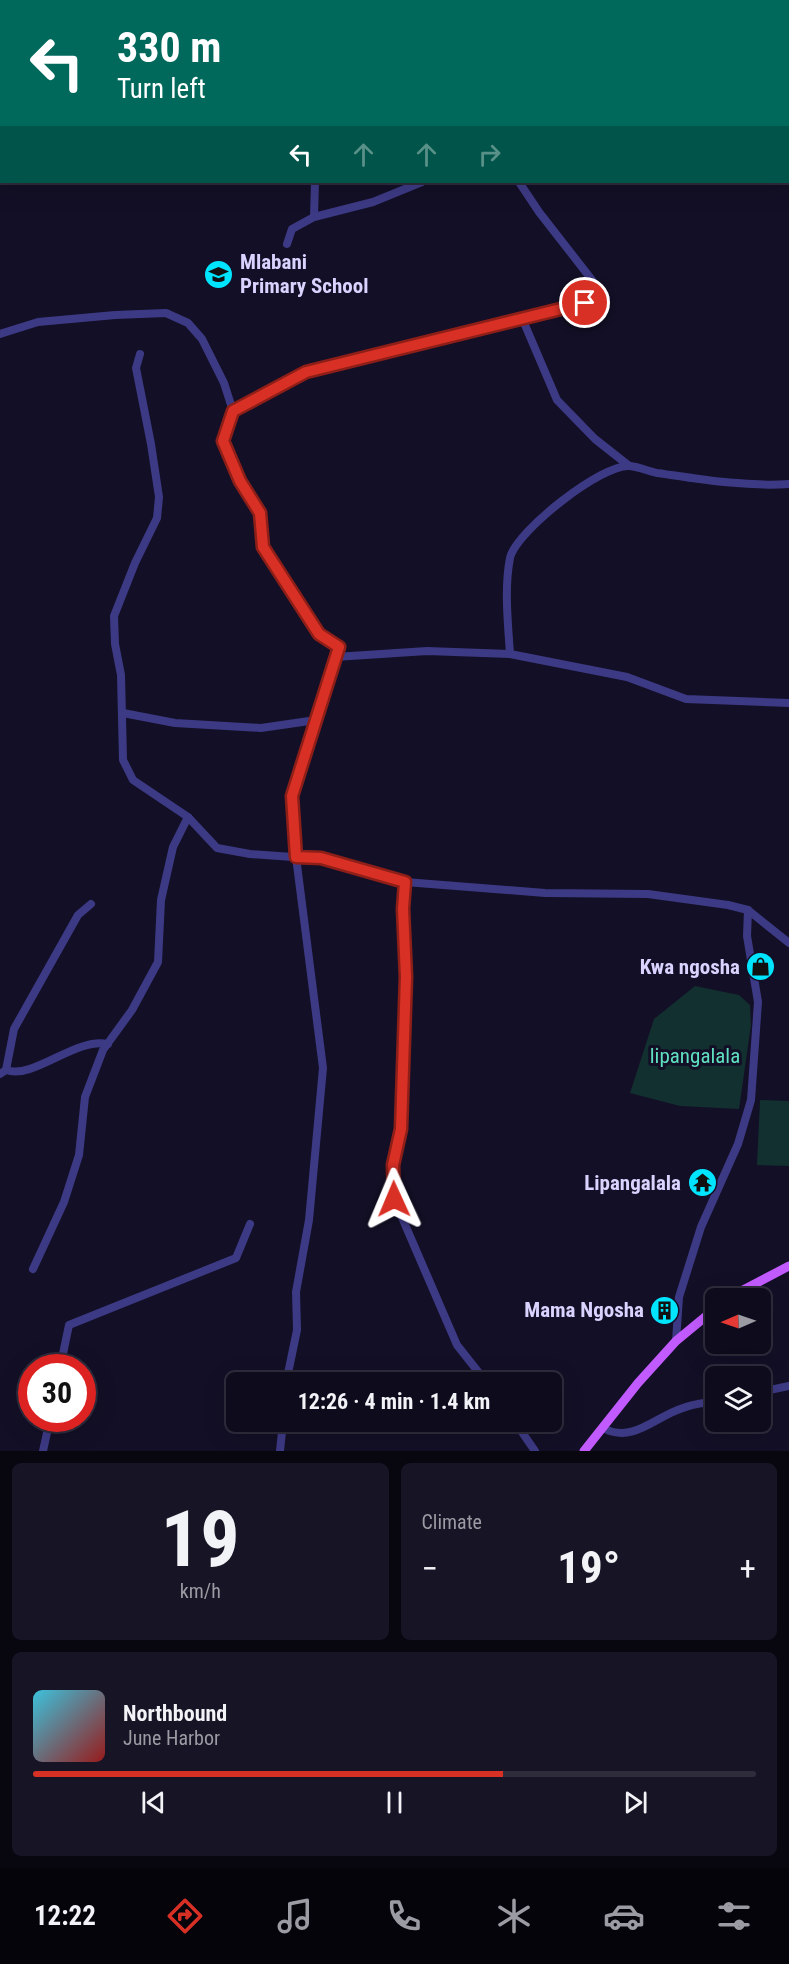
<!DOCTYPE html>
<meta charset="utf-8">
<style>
body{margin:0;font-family:"Roboto Condensed",sans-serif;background:#171425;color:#f1f3f6;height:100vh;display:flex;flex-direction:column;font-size:22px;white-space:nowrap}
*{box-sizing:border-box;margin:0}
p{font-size:20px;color:#9b9ba3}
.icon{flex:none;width:33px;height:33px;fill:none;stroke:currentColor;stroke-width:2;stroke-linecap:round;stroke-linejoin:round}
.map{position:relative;height:1451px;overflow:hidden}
.side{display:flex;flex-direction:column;gap:12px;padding:12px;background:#08060f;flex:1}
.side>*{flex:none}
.guide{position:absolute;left:0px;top:0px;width:789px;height:183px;box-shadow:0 6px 24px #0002,0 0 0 2px #2e2b3b;background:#00695c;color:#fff;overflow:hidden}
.needle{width:39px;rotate:268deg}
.fabs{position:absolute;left:705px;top:1288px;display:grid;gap:12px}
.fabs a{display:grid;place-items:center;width:66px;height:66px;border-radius:9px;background:#0e0b1c;box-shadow:0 6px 24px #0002,0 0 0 2px #2e2b3b;font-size:30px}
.speed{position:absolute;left:18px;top:1354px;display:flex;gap:12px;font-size:30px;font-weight:700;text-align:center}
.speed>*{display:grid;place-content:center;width:78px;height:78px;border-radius:50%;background:#0e0b1c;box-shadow:0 6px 24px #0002,0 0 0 2px #2e2b3b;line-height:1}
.speed .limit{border:9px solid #d22;background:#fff;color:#111}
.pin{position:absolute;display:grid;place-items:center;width:51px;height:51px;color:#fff;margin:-26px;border:3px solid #fff;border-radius:50%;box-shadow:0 2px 6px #0007}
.me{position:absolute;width:66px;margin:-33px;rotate:359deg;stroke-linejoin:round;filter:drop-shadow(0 0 4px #0008)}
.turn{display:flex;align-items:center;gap:21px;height:126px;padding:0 18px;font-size:27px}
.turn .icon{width:78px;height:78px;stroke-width:2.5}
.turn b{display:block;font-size:42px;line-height:51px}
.lanes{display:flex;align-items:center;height:57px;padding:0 18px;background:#0003;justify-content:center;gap:30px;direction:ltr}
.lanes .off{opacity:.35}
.big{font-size:45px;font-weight:700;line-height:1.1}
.side .card{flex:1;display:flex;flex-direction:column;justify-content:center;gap:9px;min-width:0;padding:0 21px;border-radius:9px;background:#171425}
.side .dial{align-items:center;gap:0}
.dial b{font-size:78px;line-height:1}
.song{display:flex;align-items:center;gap:18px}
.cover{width:72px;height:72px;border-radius:9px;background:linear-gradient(135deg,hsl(190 70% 55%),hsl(0 70% 35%))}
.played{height:6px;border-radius:3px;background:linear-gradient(90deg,#d93025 65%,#2e2b3b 65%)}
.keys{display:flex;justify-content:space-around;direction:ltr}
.heat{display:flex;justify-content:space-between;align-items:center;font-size:33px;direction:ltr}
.side .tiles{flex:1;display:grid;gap:12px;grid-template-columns:1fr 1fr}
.card:last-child{grid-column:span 2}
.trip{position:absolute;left:226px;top:1372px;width:336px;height:60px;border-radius:9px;background:#0e0b1c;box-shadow:0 6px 24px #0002,0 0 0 2px #2e2b3b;font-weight:700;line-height:60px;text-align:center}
.menu{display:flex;height:96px;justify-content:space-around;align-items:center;background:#06040b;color:#9b9ba3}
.menu .icon{width:42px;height:42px}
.menu .active{color:#d93025}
.menu b{font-size:27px;color:#f1f3f6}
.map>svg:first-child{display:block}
.green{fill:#12302f}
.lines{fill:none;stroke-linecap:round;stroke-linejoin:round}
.minor{stroke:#3d3a85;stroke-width:8}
.major{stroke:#c25bff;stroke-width:9}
.route-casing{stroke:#8d1f18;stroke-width:15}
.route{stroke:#d93025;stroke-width:10}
.labels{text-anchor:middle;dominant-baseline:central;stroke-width:6;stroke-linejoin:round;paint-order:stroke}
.poi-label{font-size:21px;font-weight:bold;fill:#d9d4ff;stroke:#130f26;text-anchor:end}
.park-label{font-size:21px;fill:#5fe0c0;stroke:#130f26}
</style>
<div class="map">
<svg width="789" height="1451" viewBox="0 0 789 1451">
<rect width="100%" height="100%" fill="#130f26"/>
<g class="green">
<path d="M 695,986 L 739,995 L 750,1005 L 751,1025 L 739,1109 L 680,1106 L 630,1093 L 654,1019 Z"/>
<path d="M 760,1100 L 789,1101 L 789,1166 L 757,1165 Z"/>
</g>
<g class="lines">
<g class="minor">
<path d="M 339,0 L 341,2"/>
<path d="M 539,0 L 539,2"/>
<path d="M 639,0 L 639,2"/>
<path d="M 249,2 L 250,0"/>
<path d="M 314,217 L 315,182"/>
<path d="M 287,244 L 292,229 L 314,217 L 373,202 L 422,182"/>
<path d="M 522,318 L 557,400 L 595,439 L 628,465"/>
<path d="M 0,334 L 38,322 L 115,315 L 166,313 L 188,323 L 202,339 L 224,383 L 233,411 L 223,441 L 240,481 L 260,513 L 263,547 L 319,634 L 339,647 L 292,796 L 296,857 L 323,1068 L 309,1220 L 296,1292 L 297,1330 L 286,1383"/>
<path d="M 140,354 L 136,368 L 151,444 L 159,497 L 157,518 L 135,563 L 114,616 L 115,644 L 121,675 L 123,760 L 133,780 L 188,817 L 217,848 L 250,854 L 321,859 L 405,882 L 545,893 L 648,894 L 728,905 L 748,910 L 789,943"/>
<path d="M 233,411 L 306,372 L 606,298 L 539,212 L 519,182"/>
<path d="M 510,654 C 508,623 504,589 510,558 C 516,531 603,463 630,466 C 639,467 648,471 657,473 C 699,479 746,487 789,484"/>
<path d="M 335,657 L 427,651 L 510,654 L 627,677 L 686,699 L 789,703"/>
<path d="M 123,713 L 175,723 L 261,728 L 316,720"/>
<path d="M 405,882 L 403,909 L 406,977 L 401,1129 L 393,1165 L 394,1199 L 457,1345 L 487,1383"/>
<path d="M 6,1070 C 34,1080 75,1037 108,1044"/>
<path d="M 0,1074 L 6,1070 L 14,1029 L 78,915 L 91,904"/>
<path d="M 33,1269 L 64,1202 L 79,1155 L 85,1097 L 103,1050 L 132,1010 L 158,962 L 161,900 L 173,847 L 188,817"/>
<path d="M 676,1341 L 679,1297 L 701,1227 L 738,1144 L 751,1100 L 758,1002 L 747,936 L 748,910"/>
<path d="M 60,1368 L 69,1325 L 236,1258 L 250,1224"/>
<path d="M 760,1392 L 789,1386"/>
<path d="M 515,1422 L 535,1451"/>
<path d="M 605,1429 C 634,1443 656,1416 683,1408 C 693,1404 705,1403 716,1401"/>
<path d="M 43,1451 L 50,1419"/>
<path d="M 280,1451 L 283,1422"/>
</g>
<g class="major">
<path d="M 726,1299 L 789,1266"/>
<path d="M 584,1451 L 638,1383 L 676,1341 L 716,1308"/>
</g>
</g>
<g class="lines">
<defs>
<path id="route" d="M 394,1199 L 393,1165 L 401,1129 L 406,977 L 403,909 L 405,882 L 321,858 L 296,857 L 292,796 L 339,647 L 319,634 L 263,547 L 260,513 L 240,481 L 223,441 L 233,411 L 306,372 L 585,303"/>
</defs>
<use href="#route" class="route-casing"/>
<use href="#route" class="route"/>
</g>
<defs>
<symbol id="school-disc" viewBox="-11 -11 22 22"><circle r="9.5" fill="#00e5ff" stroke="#130f26"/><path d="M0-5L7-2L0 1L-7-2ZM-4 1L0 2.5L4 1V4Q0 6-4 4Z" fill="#111"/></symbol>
<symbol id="shop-disc" viewBox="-11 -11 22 22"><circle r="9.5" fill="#00e5ff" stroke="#130f26"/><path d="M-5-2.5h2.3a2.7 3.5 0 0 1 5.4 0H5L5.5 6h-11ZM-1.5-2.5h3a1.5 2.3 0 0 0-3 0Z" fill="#111"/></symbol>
<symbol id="temple-disc" viewBox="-11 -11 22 22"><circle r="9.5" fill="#00e5ff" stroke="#130f26"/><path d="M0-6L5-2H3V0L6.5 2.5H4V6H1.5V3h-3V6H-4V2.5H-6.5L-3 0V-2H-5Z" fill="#111"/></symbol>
<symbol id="building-disc" viewBox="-11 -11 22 22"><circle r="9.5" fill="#00e5ff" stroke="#130f26"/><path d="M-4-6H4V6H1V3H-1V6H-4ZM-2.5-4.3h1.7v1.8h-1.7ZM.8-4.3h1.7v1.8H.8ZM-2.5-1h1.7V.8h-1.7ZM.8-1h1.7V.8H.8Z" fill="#111"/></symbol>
</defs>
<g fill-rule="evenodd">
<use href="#school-disc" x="202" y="258" width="33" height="33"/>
<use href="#shop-disc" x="744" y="950" width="33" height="33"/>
<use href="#temple-disc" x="686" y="1166" width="33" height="33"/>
<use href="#building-disc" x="648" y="1294" width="33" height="33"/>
</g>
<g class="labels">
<g class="poi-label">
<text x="240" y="262" text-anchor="start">Mlabani<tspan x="240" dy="24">Primary School</tspan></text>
<text x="740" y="967">Kwa ngosha</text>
<text x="681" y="1183">Lipangalala</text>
<text x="644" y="1310">Mama Ngosha</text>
</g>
<g class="park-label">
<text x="695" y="1056">lipangalala</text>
</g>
</g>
</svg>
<div class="fabs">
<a><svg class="needle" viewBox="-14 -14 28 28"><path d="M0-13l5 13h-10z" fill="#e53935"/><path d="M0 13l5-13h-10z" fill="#9b9ba3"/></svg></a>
<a><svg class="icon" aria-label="layers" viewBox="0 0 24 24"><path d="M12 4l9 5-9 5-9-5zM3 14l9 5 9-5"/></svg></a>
</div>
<div class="speed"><div class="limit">30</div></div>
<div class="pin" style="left:585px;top:303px;background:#d93025"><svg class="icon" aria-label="arrive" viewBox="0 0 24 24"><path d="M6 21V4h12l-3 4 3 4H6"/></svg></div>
<svg class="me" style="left:394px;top:1199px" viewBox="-20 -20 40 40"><path d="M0-17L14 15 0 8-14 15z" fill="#d93025" stroke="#fff" stroke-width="4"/></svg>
<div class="trip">12:26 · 4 min · 1.4 km</div>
<div class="guide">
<div class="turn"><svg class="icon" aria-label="left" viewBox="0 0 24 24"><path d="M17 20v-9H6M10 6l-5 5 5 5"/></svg><div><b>330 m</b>Turn left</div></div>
<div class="lanes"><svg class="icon" aria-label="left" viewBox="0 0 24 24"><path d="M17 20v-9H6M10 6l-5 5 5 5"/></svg><svg class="icon off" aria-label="ahead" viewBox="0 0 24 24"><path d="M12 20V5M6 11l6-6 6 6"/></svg><svg class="icon off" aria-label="ahead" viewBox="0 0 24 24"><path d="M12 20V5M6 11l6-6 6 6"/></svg><svg class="icon off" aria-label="right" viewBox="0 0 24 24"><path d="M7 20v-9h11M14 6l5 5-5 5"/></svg></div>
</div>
</div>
<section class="side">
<div class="tiles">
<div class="card dial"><b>19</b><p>km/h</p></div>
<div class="card"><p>Climate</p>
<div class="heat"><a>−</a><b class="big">19°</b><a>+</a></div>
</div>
<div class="card">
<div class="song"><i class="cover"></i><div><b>Northbound</b><p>June Harbor</p></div></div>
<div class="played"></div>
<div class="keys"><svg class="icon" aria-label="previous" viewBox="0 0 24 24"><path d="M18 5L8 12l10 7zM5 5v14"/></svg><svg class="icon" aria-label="pause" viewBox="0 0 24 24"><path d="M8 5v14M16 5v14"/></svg><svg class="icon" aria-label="next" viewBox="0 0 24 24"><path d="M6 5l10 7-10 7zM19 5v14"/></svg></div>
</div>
</div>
</section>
<nav class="menu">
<b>12:22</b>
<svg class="icon active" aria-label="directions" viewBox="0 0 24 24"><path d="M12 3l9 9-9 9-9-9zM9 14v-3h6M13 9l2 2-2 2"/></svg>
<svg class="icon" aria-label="music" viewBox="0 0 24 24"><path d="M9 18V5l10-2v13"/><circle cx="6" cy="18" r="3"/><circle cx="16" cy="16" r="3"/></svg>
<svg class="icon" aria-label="phone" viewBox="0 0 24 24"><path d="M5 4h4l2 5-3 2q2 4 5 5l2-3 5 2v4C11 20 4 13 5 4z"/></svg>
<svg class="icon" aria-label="climate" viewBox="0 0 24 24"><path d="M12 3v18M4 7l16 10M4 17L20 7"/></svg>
<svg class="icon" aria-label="car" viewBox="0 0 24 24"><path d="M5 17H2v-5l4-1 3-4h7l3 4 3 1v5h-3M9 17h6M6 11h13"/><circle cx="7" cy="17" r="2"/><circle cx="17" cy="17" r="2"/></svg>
<svg class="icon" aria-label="filters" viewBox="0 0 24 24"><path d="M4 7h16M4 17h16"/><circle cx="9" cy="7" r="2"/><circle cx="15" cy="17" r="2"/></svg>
</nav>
